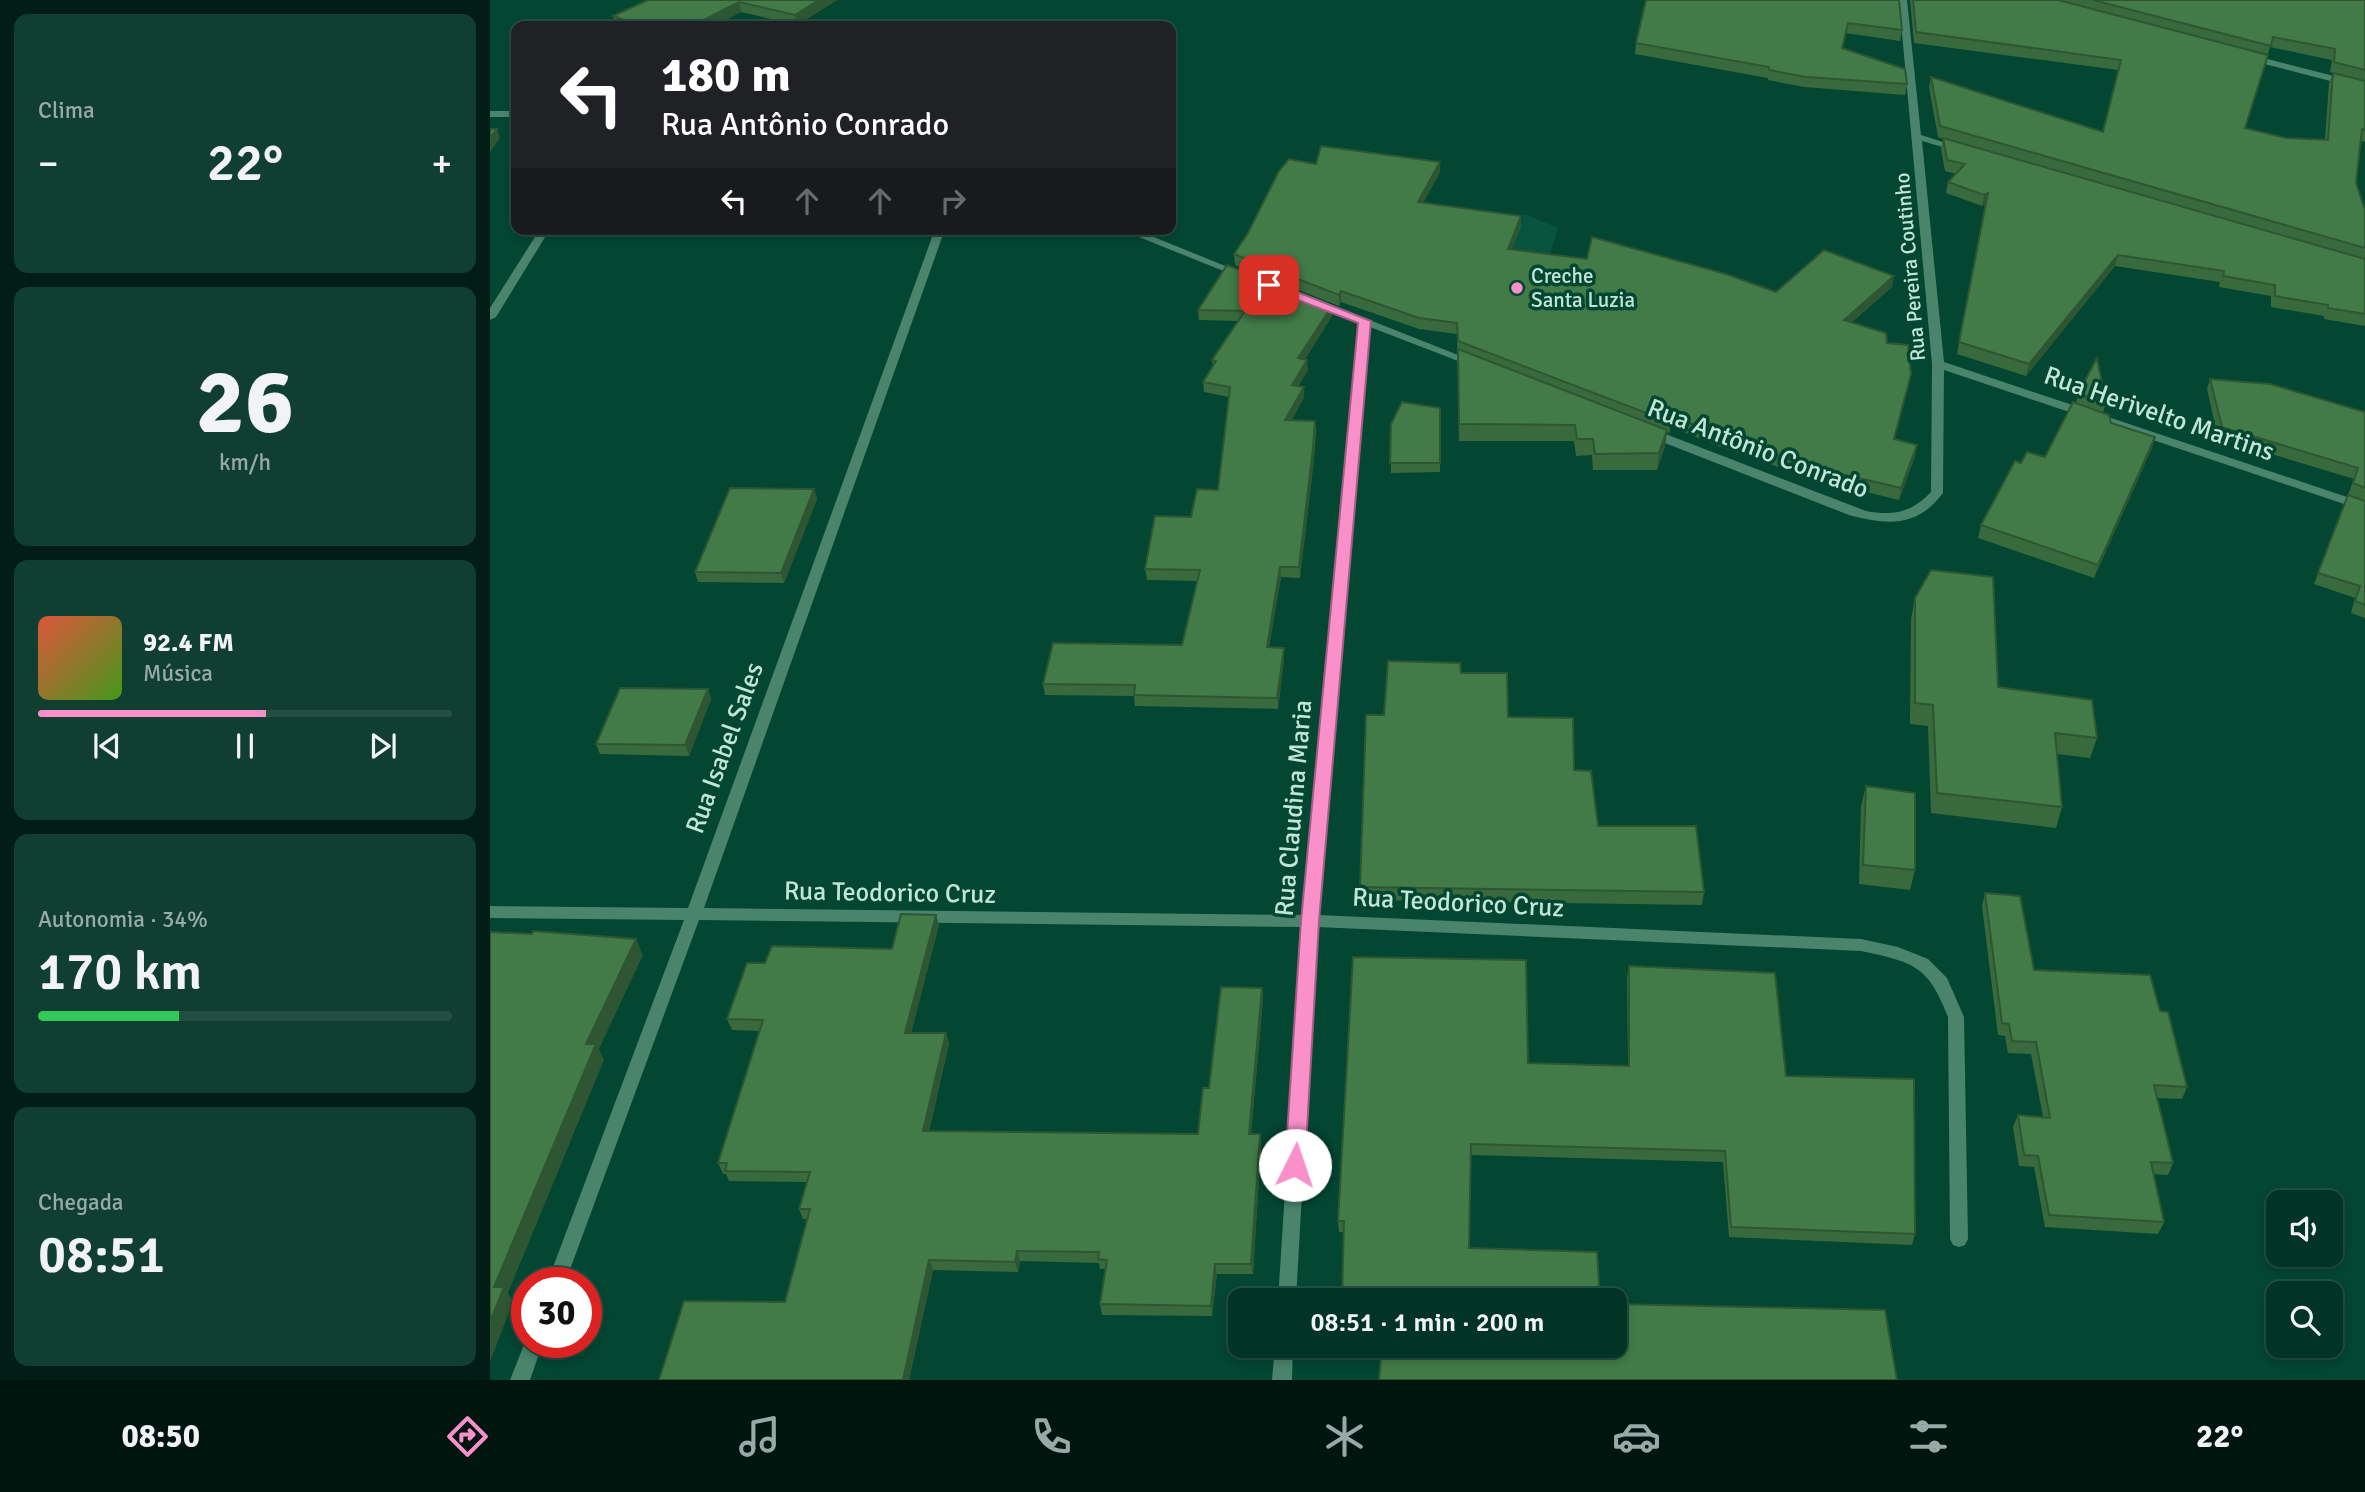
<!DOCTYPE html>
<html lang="pt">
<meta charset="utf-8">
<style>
body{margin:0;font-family:Signika,sans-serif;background:#103f32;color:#f1f3f6;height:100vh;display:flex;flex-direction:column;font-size:26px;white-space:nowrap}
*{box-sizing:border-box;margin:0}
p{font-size:23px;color:#96aaa7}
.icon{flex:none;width:38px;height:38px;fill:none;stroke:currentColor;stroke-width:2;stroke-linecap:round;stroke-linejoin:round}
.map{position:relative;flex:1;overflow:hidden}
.panel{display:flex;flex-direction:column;gap:14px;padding:14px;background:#011d15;width:490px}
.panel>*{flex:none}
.guide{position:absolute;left:21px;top:21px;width:665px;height:214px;border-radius:14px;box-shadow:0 4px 10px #0003,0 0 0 2px #234f43;background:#202124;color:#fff;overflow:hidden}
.fabs{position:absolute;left:1776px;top:1190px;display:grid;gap:14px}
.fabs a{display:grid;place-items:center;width:77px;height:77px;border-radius:14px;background:#023426;box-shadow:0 4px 10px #0003,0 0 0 2px #234f43;font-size:35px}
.speed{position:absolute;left:21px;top:1267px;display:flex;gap:14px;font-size:35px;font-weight:700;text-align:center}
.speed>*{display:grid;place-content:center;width:91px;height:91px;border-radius:50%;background:#023426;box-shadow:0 4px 10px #0003,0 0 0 2px #234f43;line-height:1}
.speed .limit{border:10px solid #d22;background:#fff;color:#111}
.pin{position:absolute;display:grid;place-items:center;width:60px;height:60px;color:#fff;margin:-30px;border-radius:14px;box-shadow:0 4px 10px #0006}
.me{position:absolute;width:77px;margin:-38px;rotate:4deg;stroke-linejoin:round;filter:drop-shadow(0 0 5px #0008)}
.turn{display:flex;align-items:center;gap:24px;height:147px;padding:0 35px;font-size:32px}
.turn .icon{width:91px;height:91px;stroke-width:2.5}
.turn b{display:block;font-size:49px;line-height:60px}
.lanes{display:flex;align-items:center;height:66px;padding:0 35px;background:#0003;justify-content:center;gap:35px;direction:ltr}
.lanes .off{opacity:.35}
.big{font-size:52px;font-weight:600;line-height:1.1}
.panel .tile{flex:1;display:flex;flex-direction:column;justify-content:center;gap:10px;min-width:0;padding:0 24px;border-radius:14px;background:#103f32}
.panel .dial{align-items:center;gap:0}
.dial b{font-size:91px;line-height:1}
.song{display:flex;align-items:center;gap:21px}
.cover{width:84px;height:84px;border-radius:10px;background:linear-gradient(135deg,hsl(10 70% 55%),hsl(100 70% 35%))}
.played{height:7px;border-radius:4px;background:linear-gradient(90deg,#f990ca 55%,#234f43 55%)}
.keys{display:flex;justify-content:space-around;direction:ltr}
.heat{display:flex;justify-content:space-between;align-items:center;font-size:38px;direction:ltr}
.charge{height:10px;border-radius:5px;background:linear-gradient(90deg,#34c759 34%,#234f43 0)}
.trip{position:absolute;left:738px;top:1288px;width:399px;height:70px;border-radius:14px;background:#023426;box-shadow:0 4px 10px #0003,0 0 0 2px #234f43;font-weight:600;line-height:70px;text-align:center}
.tab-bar{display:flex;height:112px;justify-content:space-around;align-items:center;background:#01150f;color:#96aaa7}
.tab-bar .icon{width:49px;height:49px}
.tab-bar .active{color:#f990ca}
.tab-bar b{font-size:32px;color:#f1f3f6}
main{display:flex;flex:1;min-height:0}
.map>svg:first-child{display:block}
.built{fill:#08543e}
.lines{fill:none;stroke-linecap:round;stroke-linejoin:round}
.minor{fill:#4a846d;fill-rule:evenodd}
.wall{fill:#396a3e;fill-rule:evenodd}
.shaded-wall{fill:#2e5632}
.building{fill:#427b48;stroke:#2e5632;stroke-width:2}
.route{fill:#f990ca;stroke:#a25e83;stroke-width:2}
.poi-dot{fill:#f990ca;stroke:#034632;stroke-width:2.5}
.labels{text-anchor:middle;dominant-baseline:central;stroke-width:7;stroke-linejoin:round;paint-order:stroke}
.far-street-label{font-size:21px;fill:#c1e6d5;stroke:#034632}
.far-poi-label{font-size:21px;fill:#c1e6d5;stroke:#034632;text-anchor:start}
.street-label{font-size:26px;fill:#c1e6d5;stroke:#034632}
</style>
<main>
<section class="panel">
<div class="tile"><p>Clima</p>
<div class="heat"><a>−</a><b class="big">22°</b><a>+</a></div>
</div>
<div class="tile dial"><b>26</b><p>km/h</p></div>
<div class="tile">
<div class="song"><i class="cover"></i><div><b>92.4 FM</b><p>Música</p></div></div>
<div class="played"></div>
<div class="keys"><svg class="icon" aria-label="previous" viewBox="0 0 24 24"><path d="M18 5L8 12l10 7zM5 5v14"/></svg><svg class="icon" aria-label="pause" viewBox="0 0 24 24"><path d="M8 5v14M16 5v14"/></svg><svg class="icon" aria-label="next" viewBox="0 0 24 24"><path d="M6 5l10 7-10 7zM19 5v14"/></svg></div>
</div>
<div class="tile"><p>Autonomia · 34%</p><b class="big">170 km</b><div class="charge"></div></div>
<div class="tile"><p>Chegada</p><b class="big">08:51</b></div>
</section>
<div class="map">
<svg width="1875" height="1380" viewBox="0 0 1875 1380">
<rect width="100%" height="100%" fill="#034632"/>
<path class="built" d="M 1034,214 L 1068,228 L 1025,364 L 982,348 Z"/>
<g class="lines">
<g class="minor">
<path d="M 1409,0 L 1417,0 L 1431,135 L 1475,149 L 1470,152 L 1432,141 L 1454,362 L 1875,503 L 1875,511 L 1454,370 L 1453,493 C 1427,528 1397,525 1359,515 L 1157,436 L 1155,433 L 1157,430 L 1165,430 L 1376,511 C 1403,516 1421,513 1441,492 L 1442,364 Z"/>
<path d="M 1758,54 L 1875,84 L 1875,90 L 1755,59 L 1755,55 Z"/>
<rect x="0" y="111" width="26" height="6"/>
<path d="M 50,229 L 60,229 L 6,317 L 0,320 L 0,308 Z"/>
<path d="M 445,229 L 455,229 L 214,908 L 813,915 L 869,323 L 819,302 L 821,300 L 829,300 L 991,364 L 989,366 L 981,366 L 880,327 L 828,915 L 1371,939 L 1408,947 L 1438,959 L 1457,978 L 1474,1017 L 1478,1239 L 1475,1245 L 1469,1247 L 1463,1245 L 1460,1239 L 1458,1017 C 1438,965 1423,962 1371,951 L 827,927 L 806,1300 L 788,1300 L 812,927 L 209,920 L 75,1283 L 57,1283 L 194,920 L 0,918 L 0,906 L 198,908 Z"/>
<path d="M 629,229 L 644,229 L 755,274 L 754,276 L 746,276 Z"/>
<path d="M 37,1337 L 37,1342 L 53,1342 L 40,1380 L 20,1380 Z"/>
<path d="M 785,1346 L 803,1346 L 802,1380 L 782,1380 Z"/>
</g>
</g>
<g class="wall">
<path d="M 158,0 L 347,0 L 307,25 L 251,12 L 224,26 L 126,26 L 123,16 Z"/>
<path d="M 1409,0 L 1412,30 L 1410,41 L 1356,33 L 1353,48 L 1417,84 L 1415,95 L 1314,87 L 1278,80 L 1278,78 L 1145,54 L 1146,43 Z"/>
<path d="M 1420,0 L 1875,0 L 1875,142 L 1871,141 L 1866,183 L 1875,210 L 1875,326 L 1834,319 L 1834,316 L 1781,307 L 1781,296 L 1729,287 L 1730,282 L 1625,266 L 1536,376 L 1467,354 L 1495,204 L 1492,206 L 1456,193 L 1458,182 L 1466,174 L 1455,171 L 1451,149 L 1453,139 L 1448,137 L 1439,87 L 1441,77 L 1613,132 L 1628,70 L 1424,43 ZM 1780,47 L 1842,60 L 1840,72 L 1843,73 L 1839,83 L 1835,140 L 1796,138 L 1755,128 Z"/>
<path d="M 950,162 L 950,172 L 933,203 L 1031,226 L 1021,250 L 1286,292 L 1402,287 L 1362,322 L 1397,343 L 1419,385 L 1404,440 L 1427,445 L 1425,456 L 1409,500 L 1320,478 L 1231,447 L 1181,427 L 1179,433 L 1177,432 L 1175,446 L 1167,470 L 1103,470 L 1102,455 L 1086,456 L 1084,441 L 969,441 L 967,334 L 929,329 L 851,302 L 849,306 L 745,265 L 744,254 L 826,164 Z"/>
<path d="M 737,265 L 842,316 L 815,359 L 818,370 L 808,386 L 814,397 L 802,420 L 825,421 L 826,431 L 824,459 L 810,578 L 791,577 L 779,647 L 794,659 L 788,709 L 645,706 L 644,696 L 555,695 L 553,684 L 692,645 L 708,581 L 657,580 L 655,569 L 701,517 L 728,490 L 739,397 L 714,392 L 713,382 L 723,367 L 722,360 L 748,321 L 709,320 L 708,310 Z"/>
<path d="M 1720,379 L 1875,412 L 1875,501 L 1858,495 L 1864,479 L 1728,438 L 1717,389 Z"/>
<path d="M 1588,394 L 1616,403 L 1613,412 L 1621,423 L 1665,437 L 1661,450 L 1604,578 L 1488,538 L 1491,525 L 1531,463 L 1555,457 L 1586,403 Z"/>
<path d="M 950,408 L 950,472 L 901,473 L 901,424 Z"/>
<path d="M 324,489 L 327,499 L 294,583 L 208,582 L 205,572 Z"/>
<path d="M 1858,495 L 1875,501 L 1875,618 L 1861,613 L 1865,598 L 1824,584 Z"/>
<path d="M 1425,598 L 1508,687 L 1607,738 L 1600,758 L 1567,754 L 1572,807 L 1566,828 L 1441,813 L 1438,726 L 1420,724 L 1421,619 Z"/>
<path d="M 971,673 L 1018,717 L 1108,826 L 1214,892 L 1212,905 L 871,900 L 870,887 L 894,715 Z"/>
<path d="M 218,689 L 221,699 L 199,756 L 110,754 L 106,744 Z"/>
<path d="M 1376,786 L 1425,870 L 1420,890 L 1369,884 L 1371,806 Z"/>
<path d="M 1495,893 L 1544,970 L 1670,1011 L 1697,1087 L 1692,1099 L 1667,1098 L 1683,1163 L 1678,1175 L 1663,1174 L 1674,1222 L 1668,1234 L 1555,1227 L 1544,1167 L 1529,1166 L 1523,1127 L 1528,1115 L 1553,1117 L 1541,1054 L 1518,1053 L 1515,1036 L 1508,1035 L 1492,906 Z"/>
<path d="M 449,925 L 421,1033 L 456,1033 L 459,1044 L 439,1131 L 708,1134 L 719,1088 L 772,988 L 773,999 L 761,1134 L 770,1134 L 771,1145 L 763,1274 L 727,1274 L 722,1316 L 612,1315 L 610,1304 L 616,1269 L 610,1269 L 609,1263 L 530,1261 L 528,1272 L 443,1270 L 419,1380 L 169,1380 L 295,1302 L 317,1219 L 313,1219 L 309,1209 L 317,1182 L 239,1181 L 236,1174 L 233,1174 L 228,1163 L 270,1031 L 242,1030 L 237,1019 L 275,963 L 402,949 Z"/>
<path d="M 1139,966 L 1296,1076 L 1425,1234 L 1422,1245 L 1239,1237 L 1233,1162 L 980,1155 L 979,1248 L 1110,1300 L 854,1232 L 849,1232 L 848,1221 L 1038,1063 L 1138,1066 L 1137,977 Z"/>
<path d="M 851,1346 L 1125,1346 L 892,1351 L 851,1349 Z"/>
</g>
<g class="shaded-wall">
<path d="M 329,0 L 347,0 L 307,25 L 305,15 Z"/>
<path d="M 249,2 L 251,12 L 224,26 L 202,26 Z"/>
<path d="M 7,129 L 10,138 L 0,152 L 0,138 Z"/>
<path d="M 950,162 L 950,172 L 928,212 L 928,202 Z"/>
<path d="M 1498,193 L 1495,204 L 1492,206 L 1494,195 Z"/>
<path d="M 1031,216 L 1031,226 L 1017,260 L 1018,249 Z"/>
<path d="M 1628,255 L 1625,266 L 1536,376 L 1539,364 Z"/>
<path d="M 1404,276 L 1402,287 L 1352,331 L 1354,320 Z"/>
<path d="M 851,291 L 851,302 L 849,306 L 849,295 Z"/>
<path d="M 842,306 L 842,316 L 809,369 L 808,358 Z"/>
<path d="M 817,360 L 818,370 L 803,395 L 802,385 Z"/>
<path d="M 814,387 L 814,397 L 796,431 L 795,420 Z"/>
<path d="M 825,421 L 824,459 L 810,578 L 809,567 Z"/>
<path d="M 1177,430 L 1175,446 L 1167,470 L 1169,453 Z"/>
<path d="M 1665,437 L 1661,450 L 1604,578 L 1608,565 Z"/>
<path d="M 1427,445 L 1425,456 L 1409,500 L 1411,488 Z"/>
<path d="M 324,489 L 327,499 L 294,583 L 291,573 Z"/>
<path d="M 790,567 L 791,577 L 777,658 L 777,647 Z"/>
<path d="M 794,648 L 794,659 L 788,709 L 787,698 Z"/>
<path d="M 218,689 L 221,699 L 199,756 L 195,745 Z"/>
<path d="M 446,915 L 449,925 L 418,1044 L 415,1033 Z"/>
<path d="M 146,939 L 153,955 L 109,1049 L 114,1060 L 18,1293 L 23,1302 L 0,1362 L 0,1322 L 4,1287 L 96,1044 Z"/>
<path d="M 772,988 L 773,999 L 760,1144 L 759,1134 Z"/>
<path d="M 456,1033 L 459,1044 L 436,1142 L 433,1131 Z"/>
<path d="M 770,1134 L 771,1145 L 763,1274 L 761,1264 Z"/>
<path d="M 527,1251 L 530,1261 L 528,1272 L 525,1262 Z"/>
<path d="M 439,1260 L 443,1270 L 419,1380 L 413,1380 Z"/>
<path d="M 725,1264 L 727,1274 L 722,1316 L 721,1306 Z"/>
</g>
<g class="building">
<path d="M 158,0 L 329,0 L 305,15 L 249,2 L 202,26 L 151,26 L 123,16 Z"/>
<path d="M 1156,0 L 1409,0 L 1412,30 L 1358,23 L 1352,48 L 1415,69 L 1417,84 L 1316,77 L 1279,70 L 1279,67 L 1146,43 Z"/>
<path d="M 1423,0 L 1568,0 L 1778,55 L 1755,128 L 1796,138 L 1838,140 L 1843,73 L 1875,81 L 1875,130 L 1872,129 L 1866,183 L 1875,210 L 1875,248 L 1450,126 L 1441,77 L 1613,132 L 1631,60 L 1426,32 Z"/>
<path d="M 1603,0 L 1875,0 L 1875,70 L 1844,62 L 1845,49 L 1783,37 L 1781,46 Z"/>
<path d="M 0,129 L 7,129 L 0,138 Z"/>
<path d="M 1453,138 L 1875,259 L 1875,314 L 1838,308 L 1838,305 L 1785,296 L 1785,285 L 1733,276 L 1734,271 L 1628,255 L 1539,364 L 1469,342 L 1498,193 L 1494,195 L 1458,182 L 1475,164 L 1457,160 Z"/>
<path d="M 831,146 L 950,162 L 928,202 L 1031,216 L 1018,249 L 1097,259 L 1102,237 L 1236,274 L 1286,292 L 1334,250 L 1404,276 L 1354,320 L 1396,333 L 1397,343 L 1418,345 L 1421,374 L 1404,439 L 1427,445 L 1411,488 L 1322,467 L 1232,436 L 1183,416 L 1180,422 L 968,341 L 967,323 L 929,318 L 851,291 L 849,295 L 744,254 L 758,233 L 789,171 L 799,159 L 826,164 Z"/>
<path d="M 737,265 L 842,306 L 808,358 L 817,360 L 802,385 L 814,387 L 795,420 L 825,421 L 823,448 L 809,567 L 790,567 L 777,647 L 794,648 L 787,698 L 644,695 L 645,685 L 553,684 L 563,643 L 692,645 L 710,570 L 655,569 L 665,516 L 701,517 L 707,489 L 728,490 L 740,387 L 713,382 L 726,361 L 722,360 L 755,311 L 708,310 Z"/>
<path d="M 968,349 L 1177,430 L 1169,453 L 1105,454 L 1103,439 L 1087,439 L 1085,425 L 969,424 Z"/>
<path d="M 1607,358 L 1616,403 L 1588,394 Z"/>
<path d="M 1720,379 L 1780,384 L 1875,412 L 1875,488 L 1863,483 L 1868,468 L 1732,427 Z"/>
<path d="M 912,402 L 950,408 L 950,463 L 900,463 L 901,424 Z"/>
<path d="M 1583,402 L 1619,415 L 1621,423 L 1665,437 L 1608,565 L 1491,525 L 1525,461 L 1531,463 L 1537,452 L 1555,457 Z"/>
<path d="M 240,488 L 324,489 L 291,573 L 205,572 Z"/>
<path d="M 1858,495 L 1875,501 L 1875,605 L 1865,601 L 1870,586 L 1828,573 Z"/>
<path d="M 1441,570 L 1503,577 L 1508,687 L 1602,700 L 1607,738 L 1565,733 L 1572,807 L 1447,793 L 1443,705 L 1425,703 L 1425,598 Z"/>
<path d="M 898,661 L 970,663 L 971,673 L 1017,673 L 1018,717 L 1083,718 L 1084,770 L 1101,771 L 1108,826 L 1206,826 L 1214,892 L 870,887 L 876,715 L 894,715 Z"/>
<path d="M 130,688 L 218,689 L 195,745 L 106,744 Z"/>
<path d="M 1376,786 L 1425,793 L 1425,870 L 1373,865 Z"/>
<path d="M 1495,893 L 1530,896 L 1544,970 L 1660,975 L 1670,1011 L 1678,1012 L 1697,1087 L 1664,1085 L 1683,1163 L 1661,1162 L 1674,1222 L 1559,1215 L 1548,1156 L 1534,1155 L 1528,1115 L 1560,1118 L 1546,1042 L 1522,1041 L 1519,1024 L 1512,1023 Z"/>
<path d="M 411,914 L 446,915 L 415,1033 L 456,1033 L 433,1131 L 708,1134 L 713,1088 L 719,1088 L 731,987 L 772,988 L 759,1134 L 770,1134 L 761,1264 L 725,1264 L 721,1306 L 610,1304 L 617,1260 L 608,1259 L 609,1252 L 527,1251 L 525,1262 L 439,1260 L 413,1380 L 169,1380 L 194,1301 L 295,1302 L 320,1209 L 309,1209 L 320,1172 L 235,1171 L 237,1163 L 228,1163 L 273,1020 L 237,1019 L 257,963 L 275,963 L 282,946 L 402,949 Z"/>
<path d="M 43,931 L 146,939 L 96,1044 L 106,1044 L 4,1287 L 14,1287 L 0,1322 L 0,932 L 42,934 Z"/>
<path d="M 863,957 L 1036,960 L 1038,1063 L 1139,1066 L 1139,966 L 1285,973 L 1296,1076 L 1424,1079 L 1425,1234 L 1241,1227 L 1235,1151 L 981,1144 L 979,1248 L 1107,1252 L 1110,1300 L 852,1300 L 854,1221 L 848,1221 Z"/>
<path d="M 1125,1304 L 1395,1310 L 1407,1380 L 889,1380 L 892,1346 L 1125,1346 Z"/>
</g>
<path class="route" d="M 779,281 L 881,321 L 829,921 L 815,1165 L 812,1171 L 805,1173 L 798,1171 L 795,1165 L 811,921 L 868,323 L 774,287 L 774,282 Z"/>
<circle class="poi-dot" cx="1027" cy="288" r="7"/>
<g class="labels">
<g class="far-street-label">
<text transform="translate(1420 267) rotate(-95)">Rua Pereira Coutinho</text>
</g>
<g class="far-poi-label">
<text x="1041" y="276">Creche<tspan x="1041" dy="24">Santa Luzia</tspan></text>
</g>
<g class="street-label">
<text transform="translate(1669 414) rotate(19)">Rua Herivelto Martins</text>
<text transform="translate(1268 449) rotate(21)">Rua Antônio Conrado</text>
<text transform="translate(235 748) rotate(-70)">Rua Isabel Sales</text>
<text transform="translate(804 808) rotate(-85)">Rua Claudina Maria</text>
<text transform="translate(400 893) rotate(1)">Rua Teodorico Cruz</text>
<text transform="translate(968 903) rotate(3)">Rua Teodorico Cruz</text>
</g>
</g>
</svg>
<div class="fabs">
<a><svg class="icon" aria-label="sound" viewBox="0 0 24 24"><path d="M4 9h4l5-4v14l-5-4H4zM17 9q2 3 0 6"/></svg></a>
<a><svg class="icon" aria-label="search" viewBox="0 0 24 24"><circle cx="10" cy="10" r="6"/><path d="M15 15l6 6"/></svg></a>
</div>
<div class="speed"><div class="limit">30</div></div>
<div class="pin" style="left:779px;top:285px;background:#d93025"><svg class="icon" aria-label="arrive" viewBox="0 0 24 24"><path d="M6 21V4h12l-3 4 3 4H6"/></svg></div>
<svg class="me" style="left:805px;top:1165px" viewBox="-20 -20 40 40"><circle r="19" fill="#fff"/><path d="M0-13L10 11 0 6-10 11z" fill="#f990ca"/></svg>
<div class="trip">08:51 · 1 min · 200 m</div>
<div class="guide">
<div class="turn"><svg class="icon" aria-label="left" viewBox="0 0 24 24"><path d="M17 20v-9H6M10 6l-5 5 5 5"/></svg><div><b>180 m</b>Rua Antônio Conrado</div></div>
<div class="lanes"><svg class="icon" aria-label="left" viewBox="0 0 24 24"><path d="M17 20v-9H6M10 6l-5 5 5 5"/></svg><svg class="icon off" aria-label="ahead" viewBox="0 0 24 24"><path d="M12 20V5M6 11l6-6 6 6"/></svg><svg class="icon off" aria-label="ahead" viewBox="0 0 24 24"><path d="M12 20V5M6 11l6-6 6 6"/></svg><svg class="icon off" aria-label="right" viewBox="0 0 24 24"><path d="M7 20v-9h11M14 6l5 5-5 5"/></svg></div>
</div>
</div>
</main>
<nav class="tab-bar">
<b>08:50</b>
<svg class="icon active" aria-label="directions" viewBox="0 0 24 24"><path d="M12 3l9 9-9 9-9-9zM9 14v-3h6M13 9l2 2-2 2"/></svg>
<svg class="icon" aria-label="music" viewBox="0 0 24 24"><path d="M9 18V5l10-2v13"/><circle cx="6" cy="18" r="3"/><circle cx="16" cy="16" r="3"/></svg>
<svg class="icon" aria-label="phone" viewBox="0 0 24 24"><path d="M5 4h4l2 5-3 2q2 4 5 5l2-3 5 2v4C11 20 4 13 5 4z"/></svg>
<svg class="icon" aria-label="climate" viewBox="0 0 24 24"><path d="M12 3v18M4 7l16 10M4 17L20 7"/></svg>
<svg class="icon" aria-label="car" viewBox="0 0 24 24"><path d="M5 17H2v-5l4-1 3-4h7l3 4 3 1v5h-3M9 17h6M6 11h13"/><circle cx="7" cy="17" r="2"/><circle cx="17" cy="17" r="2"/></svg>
<svg class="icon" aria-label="filters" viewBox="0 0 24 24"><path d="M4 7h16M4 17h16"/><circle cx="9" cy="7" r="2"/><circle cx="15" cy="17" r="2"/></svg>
<b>22°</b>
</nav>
